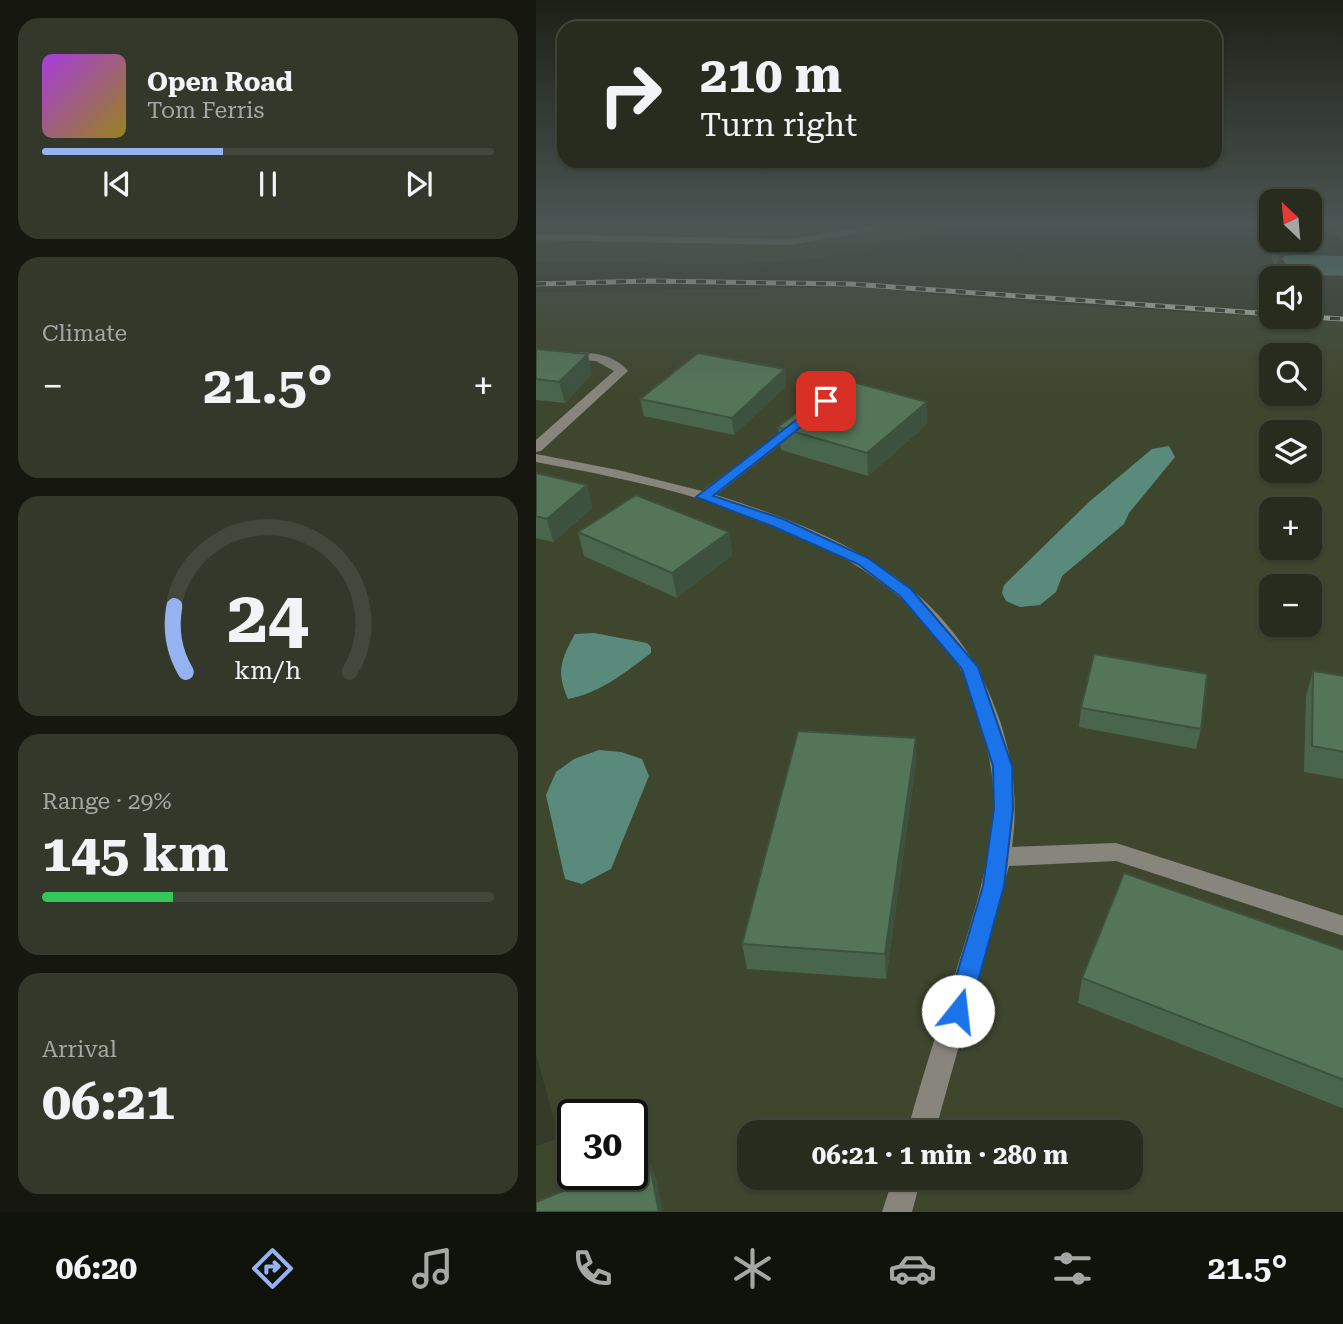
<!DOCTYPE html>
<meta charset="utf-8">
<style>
body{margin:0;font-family:"Roboto Serif",serif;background:#34382b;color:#f1f3f6;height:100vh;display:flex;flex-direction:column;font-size:26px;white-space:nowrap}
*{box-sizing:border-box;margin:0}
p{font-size:23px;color:#a5a7a4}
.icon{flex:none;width:38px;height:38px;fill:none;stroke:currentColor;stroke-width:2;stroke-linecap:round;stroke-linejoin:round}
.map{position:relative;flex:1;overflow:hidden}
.drawer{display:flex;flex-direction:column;gap:18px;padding:18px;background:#161810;width:536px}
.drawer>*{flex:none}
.top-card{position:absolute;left:21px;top:21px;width:665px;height:147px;border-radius:21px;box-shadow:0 2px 5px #0004,0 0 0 2px #44483c;background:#282c1e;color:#f1f3f6;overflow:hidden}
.needle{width:46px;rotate:334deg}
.tools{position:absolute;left:723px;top:189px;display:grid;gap:14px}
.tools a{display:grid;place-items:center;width:63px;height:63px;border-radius:14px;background:#282c1e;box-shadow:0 2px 5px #0004,0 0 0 2px #44483c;font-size:35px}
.speed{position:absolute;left:21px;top:1099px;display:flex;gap:14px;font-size:35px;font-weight:700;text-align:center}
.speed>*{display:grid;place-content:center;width:91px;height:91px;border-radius:50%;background:#282c1e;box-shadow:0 2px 5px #0004,0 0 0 2px #44483c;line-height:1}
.speed .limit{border:4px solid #111;border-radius:10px;background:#fff;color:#111}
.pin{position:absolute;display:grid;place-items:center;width:60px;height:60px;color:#fff;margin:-30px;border-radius:14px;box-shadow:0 4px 10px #0006}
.me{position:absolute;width:77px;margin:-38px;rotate:16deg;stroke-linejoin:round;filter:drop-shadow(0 0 5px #0008)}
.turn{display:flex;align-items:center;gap:24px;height:147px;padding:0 28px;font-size:32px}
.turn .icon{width:91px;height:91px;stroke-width:2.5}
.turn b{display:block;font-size:49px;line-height:60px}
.big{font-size:52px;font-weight:700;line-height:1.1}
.drawer .widget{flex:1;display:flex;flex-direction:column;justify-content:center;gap:10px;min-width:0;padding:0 24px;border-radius:21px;background:#34382b}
.drawer .dial{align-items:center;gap:0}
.dial svg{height:182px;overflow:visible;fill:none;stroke:#44483c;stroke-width:7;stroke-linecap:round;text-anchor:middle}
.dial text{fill:#f1f3f6;stroke:none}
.song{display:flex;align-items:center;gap:21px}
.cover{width:84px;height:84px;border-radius:10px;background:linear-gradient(135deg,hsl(280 70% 55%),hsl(50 70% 35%))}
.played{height:7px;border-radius:4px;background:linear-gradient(90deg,#95b2f1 40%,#44483c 40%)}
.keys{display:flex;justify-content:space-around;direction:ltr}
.heat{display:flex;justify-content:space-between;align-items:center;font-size:38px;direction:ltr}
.charge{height:10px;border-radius:5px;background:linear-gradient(90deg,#34c759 29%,#44483c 0)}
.trip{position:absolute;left:201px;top:1120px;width:406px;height:70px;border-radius:21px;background:#282c1e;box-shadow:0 2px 5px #0004,0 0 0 2px #44483c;font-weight:700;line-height:70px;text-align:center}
.dock{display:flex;height:112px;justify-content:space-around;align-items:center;background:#10120c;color:#a5a7a4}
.dock .icon{width:49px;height:49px}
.dock .current{color:#95b2f1}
.dock b{font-size:32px;color:#f1f3f6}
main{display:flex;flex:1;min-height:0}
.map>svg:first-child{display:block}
.built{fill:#3f462e;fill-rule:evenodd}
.water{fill:#5a8a7b}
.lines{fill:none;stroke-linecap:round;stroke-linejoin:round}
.minor{fill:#87857c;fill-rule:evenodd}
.rail-casing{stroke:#c5cabd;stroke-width:5}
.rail{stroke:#353a28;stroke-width:3.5;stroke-dasharray:10;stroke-linecap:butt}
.wall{fill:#49654c}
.shaded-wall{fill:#3c523e}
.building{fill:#557558;stroke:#3c523e;stroke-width:2}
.route{fill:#1a73e8;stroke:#114b97;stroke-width:2}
</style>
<main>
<section class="drawer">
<div class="widget">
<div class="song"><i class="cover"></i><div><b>Open Road</b><p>Tom Ferris</p></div></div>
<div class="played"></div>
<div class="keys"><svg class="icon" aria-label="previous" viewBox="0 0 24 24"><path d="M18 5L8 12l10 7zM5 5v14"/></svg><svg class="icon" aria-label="pause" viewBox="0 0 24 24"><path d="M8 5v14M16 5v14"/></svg><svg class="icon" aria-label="next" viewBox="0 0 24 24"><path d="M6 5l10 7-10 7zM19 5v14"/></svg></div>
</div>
<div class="widget"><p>Climate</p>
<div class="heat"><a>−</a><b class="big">21.5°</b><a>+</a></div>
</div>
<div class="widget dial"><svg viewBox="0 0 100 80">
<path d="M14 69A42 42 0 1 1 86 69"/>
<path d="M14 69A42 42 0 0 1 9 40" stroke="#95b2f1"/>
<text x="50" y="56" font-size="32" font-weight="700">24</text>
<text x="50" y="72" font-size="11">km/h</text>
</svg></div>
<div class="widget"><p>Range · 29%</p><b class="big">145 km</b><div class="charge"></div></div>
<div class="widget"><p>Arrival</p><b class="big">06:21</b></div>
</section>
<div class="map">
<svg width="808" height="1212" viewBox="0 0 808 1212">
<rect width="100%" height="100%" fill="#353a28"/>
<g class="built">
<path d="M 0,224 L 426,224 L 295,257 L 195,265 L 0,261 Z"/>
<path d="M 315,287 L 498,303 L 807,322 L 807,1212 L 0,1212 L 0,1146 L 23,1138 L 0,1054 L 0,292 ZM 735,355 L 774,355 L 774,394 L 735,394 ZM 735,432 L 774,432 L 774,471 L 735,471 ZM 735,509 L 774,509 L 774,548 L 735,548 ZM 735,586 L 774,586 L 774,625 L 735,625 ZM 37,1115 L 96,1115 L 96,1174 L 37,1174 ZM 214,1132 L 595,1132 L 595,1178 L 214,1178 Z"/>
</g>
<g class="water">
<path d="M 763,255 L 807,256 L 807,276 C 787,275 760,278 746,259 L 749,256 Z"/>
<path d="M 633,446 L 639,457 L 593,513 L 588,524 L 526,576 L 520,592 L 504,605 L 484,607 L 470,601 L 466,593 L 468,585 L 553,502 L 616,449 Z"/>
<path d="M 58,633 L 111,643 L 115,647 L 115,653 C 90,672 64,693 32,699 C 20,672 25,659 39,634 Z"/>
<path d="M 63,750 L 85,752 L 106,759 L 113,776 L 75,869 L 46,884 L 29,879 L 10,795 L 20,772 L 38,759 Z"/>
</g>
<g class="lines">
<g class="minor">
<path d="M 347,224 L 372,224 L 254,245 L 0,240 L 0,234 L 254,239 Z"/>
<path d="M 30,352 C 53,352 77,353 92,371 L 5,451 L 0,452 L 0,440 L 78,371 L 60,361 L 26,359 L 24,356 Z"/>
<path d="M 261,420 L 268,424 L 266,427 L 180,495 C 307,535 419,585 464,721 C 478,764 482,803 476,847 L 580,843 L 808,916 L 808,936 L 580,861 L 473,866 L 399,1132 L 371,1132 C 387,1073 407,1014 425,955 C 438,913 451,871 456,827 C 461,789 454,755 443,718 C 438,701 433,683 424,668 C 342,530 146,489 0,462 L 0,454 L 82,470 L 166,491 Z"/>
<path d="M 357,1178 L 385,1178 L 376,1212 L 346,1212 Z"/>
</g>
<defs>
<g id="rail">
<path d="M 0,284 L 113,281 L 315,284 L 735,314"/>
<path d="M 774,317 L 808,319"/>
</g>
</defs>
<use href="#rail" class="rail-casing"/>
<use href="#rail" class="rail"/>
</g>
<g class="wall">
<path d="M 0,224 L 56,224 L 49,232 L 0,232 Z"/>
<path d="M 196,224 L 322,224 L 269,233 L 204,234 Z"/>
<path d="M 728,224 L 735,224 L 735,240 L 745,240 L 741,266 L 738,266 Z"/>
<path d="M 797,224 L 808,224 L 808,244 Z"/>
<path d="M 0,349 L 56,374 L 29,403 L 0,400 Z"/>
<path d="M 249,369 L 250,386 L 198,435 L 108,416 L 104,399 Z"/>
<path d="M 391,402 L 391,424 L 332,476 L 245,450 L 242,427 Z"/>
<path d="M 0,473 L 51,485 L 56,508 L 17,542 L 0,538 Z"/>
<path d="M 42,532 L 193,532 L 196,555 L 141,598 L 48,556 Z"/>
<path d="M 777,671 L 808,676 L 808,779 L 768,772 L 770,696 Z"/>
<path d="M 545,708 L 665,729 L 660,749 L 543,727 Z"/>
<path d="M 380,763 L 350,979 L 211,969 L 206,944 Z"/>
<path d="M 808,950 L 808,1109 L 542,1003 L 546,978 Z"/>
</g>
<g class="shaded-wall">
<path d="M 48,224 L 56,224 L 49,232 Z"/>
<path d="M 269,224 L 322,224 L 269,233 Z"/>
<path d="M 52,354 L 56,374 L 29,403 L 23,382 Z"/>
<path d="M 249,369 L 250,386 L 198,435 L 196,418 Z"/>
<path d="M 391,402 L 391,424 L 332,476 L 331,453 Z"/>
<path d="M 51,485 L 56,508 L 17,542 L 11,519 Z"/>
<path d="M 193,532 L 196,555 L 141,598 L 136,573 Z"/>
<path d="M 380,738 L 380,763 L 350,979 L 349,954 Z"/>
<path d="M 112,1157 L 121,1181 L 127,1212 L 123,1212 Z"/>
</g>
<g class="building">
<path d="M 738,240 L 745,240 L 744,253 L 741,253 Z"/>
<path d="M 0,349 L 52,354 L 23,382 L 0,379 Z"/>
<path d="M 162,353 L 249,369 L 196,418 L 104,399 Z"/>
<path d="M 306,379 L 391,402 L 331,453 L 242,427 Z"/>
<path d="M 0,473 L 51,485 L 11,519 L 0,516 Z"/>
<path d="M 100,495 L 193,532 L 136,573 L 42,532 Z"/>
<path d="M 558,654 L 671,674 L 665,729 L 545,708 Z"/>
<path d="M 777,671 L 808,676 L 808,752 L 776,746 Z"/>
<path d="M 262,731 L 380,738 L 349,954 L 206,944 Z"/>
<path d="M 588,873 L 808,950 L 808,1080 L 546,978 Z"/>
<path d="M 112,1157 L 123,1212 L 0,1212 L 0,1202 L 69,1174 L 96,1174 L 96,1164 Z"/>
</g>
<linearGradient id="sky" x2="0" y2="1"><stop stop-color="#1d2016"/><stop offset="0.57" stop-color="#4b5553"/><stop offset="1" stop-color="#4b5553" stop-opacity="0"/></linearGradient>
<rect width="808" height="394" fill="url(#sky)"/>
<path class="route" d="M 290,397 L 296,401 L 294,404 L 177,496 L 247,519 L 332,558 L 375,589 L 442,667 L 476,766 L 477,809 L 468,886 L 434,1011 L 430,1019 L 422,1022 L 414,1019 L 410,1011 L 447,886 L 458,809 L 457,766 L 426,669 L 364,596 L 322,564 L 236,526 L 160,497 Z"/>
</svg>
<div class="tools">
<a><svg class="needle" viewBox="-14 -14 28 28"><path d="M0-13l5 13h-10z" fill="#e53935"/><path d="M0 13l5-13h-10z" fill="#a5a7a4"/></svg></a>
<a><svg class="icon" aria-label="sound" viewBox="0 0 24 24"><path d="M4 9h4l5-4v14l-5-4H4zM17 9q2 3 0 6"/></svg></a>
<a><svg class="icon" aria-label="search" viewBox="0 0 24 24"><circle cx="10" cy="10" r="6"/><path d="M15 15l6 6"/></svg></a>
<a><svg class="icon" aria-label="layers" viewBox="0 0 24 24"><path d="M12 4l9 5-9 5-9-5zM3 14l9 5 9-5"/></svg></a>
<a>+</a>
<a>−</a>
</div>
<div class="speed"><div class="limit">30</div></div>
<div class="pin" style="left:290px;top:401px;background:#d93025"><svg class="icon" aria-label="arrive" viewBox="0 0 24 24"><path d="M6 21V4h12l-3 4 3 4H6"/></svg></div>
<svg class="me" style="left:422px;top:1011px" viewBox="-20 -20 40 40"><circle r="19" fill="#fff"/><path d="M0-13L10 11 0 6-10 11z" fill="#1a73e8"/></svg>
<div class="trip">06:21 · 1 min · 280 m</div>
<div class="top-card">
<div class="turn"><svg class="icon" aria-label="right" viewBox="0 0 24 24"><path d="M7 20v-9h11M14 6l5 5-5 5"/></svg><div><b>210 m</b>Turn right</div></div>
</div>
</div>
</main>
<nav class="dock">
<b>06:20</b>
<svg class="icon current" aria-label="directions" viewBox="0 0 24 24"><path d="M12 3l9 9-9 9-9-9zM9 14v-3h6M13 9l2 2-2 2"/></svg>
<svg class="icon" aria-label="music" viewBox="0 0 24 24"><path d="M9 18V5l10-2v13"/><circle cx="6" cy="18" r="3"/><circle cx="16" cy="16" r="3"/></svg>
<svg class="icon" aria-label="phone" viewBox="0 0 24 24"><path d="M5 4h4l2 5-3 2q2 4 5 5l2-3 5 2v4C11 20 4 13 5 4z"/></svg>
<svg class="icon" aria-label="climate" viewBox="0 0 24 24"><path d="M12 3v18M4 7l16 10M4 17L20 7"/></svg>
<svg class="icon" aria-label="car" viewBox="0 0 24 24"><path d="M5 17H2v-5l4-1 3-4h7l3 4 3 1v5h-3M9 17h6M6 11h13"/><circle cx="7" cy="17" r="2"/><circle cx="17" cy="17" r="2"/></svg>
<svg class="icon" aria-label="filters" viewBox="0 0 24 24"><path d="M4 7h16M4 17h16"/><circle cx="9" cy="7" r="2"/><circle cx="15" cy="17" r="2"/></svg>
<b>21.5°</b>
</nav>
